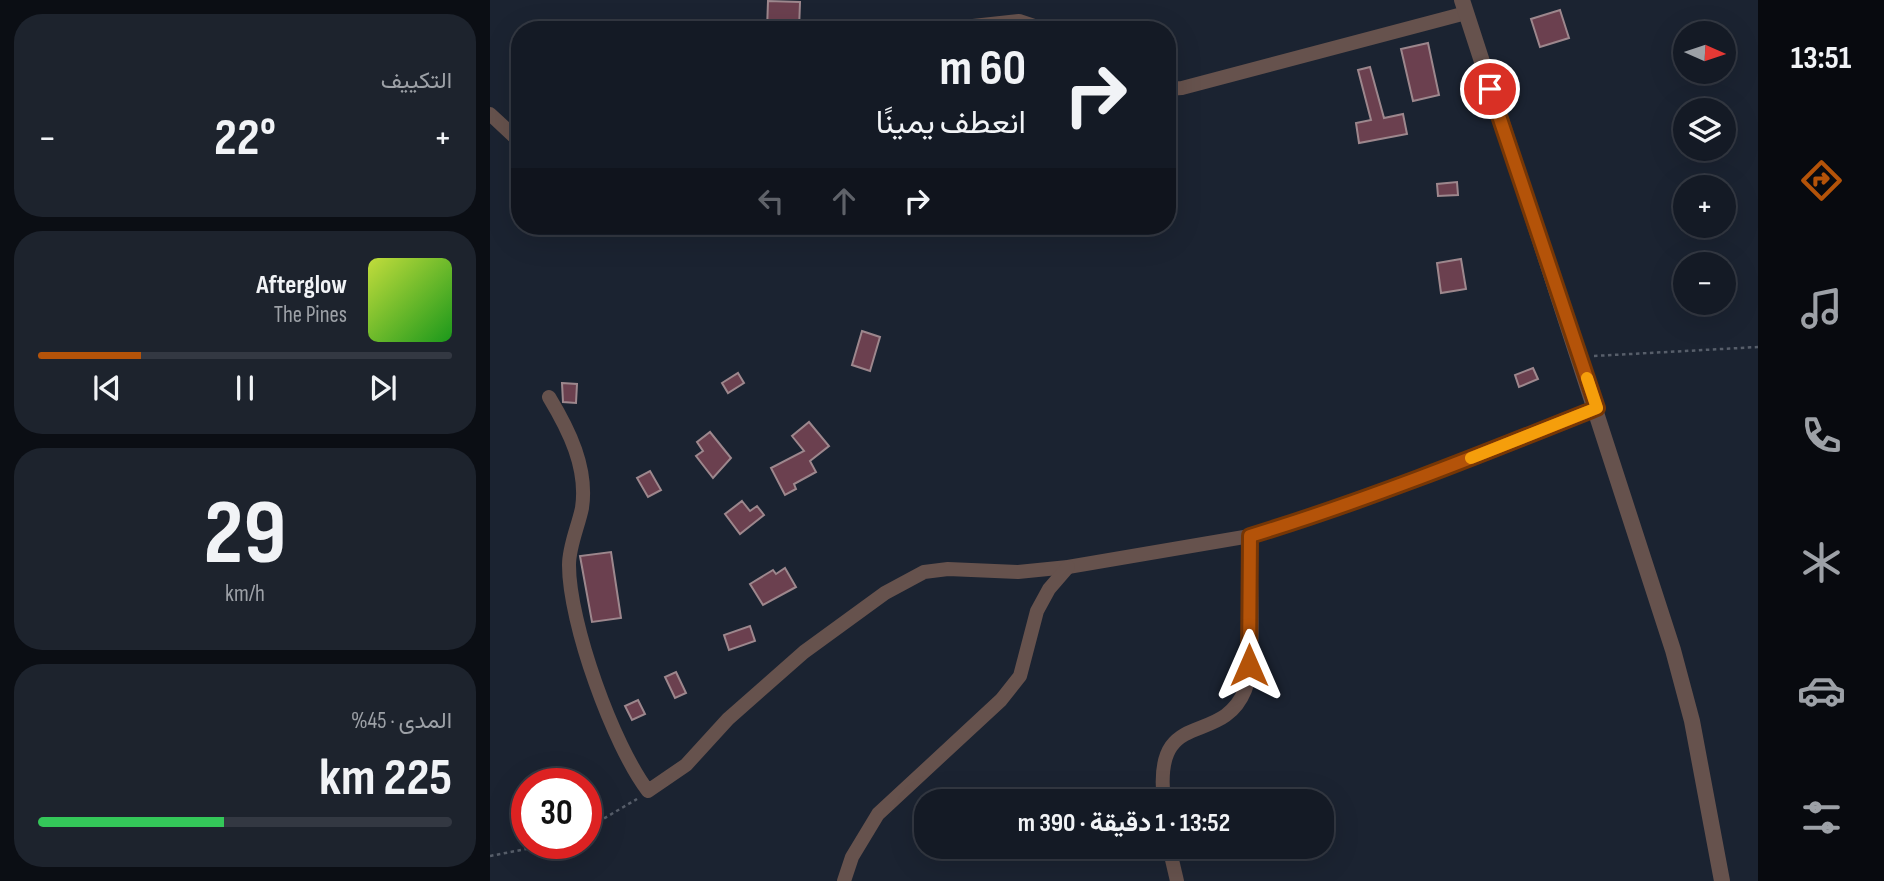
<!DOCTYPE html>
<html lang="ar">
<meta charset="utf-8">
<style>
body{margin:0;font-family:"Sofia Sans Condensed",Vazirmatn,sans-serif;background:#1d232d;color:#f1f3f6;direction:rtl;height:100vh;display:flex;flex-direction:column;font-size:26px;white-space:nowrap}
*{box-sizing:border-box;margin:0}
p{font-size:23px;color:#9da1a7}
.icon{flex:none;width:38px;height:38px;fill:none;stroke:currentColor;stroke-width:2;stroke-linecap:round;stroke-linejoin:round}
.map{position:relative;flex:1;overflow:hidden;direction:ltr}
.panel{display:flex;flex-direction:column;gap:14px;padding:14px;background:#0b0e14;width:490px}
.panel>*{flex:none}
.top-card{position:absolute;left:21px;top:21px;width:665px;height:214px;border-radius:28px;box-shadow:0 7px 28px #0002,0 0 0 2px #333842;direction:rtl;background:#141a25;color:#f1f3f6;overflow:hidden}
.needle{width:46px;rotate:93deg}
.fabs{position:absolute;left:1183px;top:21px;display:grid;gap:14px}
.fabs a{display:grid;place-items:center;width:63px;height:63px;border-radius:50%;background:#141a25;box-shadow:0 7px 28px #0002,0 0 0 2px #333842;font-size:35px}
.speed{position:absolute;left:21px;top:768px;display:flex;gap:14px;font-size:35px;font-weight:700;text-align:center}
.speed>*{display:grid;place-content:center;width:91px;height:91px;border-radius:50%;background:#141a25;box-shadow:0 7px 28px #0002,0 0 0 2px #333842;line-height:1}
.speed .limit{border:10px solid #d22;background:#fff;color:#111}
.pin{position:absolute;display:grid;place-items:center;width:60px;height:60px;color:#fff;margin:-30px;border:4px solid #fff;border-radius:50%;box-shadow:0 2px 7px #0007}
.me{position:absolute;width:77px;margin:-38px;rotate:0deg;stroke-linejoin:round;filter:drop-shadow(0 0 5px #0008)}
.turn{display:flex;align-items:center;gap:24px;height:147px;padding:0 35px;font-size:32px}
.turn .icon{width:91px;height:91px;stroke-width:2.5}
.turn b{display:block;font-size:49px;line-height:60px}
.lanes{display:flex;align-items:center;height:66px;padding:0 35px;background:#0003;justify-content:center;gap:35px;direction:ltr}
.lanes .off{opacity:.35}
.big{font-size:52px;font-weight:700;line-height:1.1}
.panel .widget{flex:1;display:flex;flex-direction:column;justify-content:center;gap:10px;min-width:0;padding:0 24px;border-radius:28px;background:#1d232d}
.panel .dial{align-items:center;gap:0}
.dial b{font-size:91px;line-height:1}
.song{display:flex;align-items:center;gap:21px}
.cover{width:84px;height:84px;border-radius:10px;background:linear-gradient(135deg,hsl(70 70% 55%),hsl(120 70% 35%))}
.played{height:7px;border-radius:4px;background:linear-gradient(90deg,#b45309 25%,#333842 25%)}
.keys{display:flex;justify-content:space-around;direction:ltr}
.heat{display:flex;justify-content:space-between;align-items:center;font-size:38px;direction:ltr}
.charge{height:10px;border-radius:5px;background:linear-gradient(90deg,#34c759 45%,#333842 0)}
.trip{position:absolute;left:424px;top:789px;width:420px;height:70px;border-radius:28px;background:#141a25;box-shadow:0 7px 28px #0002,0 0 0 2px #333842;font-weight:700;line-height:70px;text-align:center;direction:rtl}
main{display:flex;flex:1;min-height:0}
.tabs{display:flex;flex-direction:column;width:126px;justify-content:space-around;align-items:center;background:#080a0f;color:#9da1a7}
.tabs .icon{width:49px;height:49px}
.tabs .active{color:#b45309}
.tabs b{font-size:32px;color:#f1f3f6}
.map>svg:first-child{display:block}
.building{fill:#6b404f;stroke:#9d878d;stroke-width:2}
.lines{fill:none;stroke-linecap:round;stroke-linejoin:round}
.path{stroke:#575e6a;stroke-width:2.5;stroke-dasharray:3.5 3.5;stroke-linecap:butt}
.minor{stroke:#66524d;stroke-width:14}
.tertiary{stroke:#66524d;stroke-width:16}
.route-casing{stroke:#753606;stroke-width:18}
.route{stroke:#b45309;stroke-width:12}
.slow{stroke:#f59e0b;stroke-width:12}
</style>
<main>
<nav class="tabs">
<b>13:51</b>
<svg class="icon active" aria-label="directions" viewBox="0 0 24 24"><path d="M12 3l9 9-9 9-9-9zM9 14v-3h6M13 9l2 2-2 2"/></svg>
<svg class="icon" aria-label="music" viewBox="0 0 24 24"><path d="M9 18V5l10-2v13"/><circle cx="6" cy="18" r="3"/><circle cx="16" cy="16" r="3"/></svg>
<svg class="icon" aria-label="phone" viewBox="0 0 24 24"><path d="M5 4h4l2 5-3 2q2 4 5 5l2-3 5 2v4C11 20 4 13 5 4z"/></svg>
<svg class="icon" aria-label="climate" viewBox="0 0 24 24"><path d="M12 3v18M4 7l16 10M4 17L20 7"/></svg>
<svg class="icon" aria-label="car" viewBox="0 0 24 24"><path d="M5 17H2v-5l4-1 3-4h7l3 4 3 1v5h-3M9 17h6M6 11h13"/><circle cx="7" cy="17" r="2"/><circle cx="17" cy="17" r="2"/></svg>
<svg class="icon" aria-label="filters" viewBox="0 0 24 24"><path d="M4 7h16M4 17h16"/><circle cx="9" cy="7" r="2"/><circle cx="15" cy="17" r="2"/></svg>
</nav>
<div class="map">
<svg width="1268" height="881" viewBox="0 0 1268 881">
<rect width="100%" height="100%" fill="#1b2331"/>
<g class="building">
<path d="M 278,1 L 310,2 L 309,30 L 277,30 Z"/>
<path d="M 1070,10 L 1079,38 L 1050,47 L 1041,19 Z"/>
<path d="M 938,43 L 949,95 L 923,101 L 911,49 Z"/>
<path d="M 880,67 L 894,118 L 913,114 L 917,134 L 869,143 L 866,123 L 881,120 L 868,70 Z"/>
<path d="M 967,182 L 968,195 L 948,196 L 947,184 Z"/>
<path d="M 971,259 L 976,289 L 951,293 L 947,263 Z"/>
<path d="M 372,331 L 390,337 L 380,371 L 362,365 Z"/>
<path d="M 1043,368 L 1048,379 L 1029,387 L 1025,375 Z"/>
<path d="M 248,373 L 254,383 L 238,393 L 232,383 Z"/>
<path d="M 72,383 L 87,384 L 86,403 L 73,402 Z"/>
<path d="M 319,422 L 339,446 L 320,461 L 326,472 L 304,484 L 306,489 L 295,495 L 281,468 L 314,451 L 302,436 Z"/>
<path d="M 220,432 L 241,458 L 223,478 L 206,456 L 213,451 L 207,442 Z"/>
<path d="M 160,471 L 171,490 L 158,497 L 147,478 Z"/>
<path d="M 252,501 L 260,511 L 267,506 L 274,515 L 250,534 L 235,514 Z"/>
<path d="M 121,552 L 131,618 L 102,622 L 90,556 Z"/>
<path d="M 295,568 L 306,587 L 273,605 L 260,584 L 283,570 L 286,574 Z"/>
<path d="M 260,626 L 265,641 L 239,650 L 234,635 Z"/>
<path d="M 186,672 L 196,693 L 185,698 L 175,677 Z"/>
<path d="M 148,700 L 155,714 L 142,720 L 135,706 Z"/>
</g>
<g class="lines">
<g class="path">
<path d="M 1104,356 L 1268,347"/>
<path d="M 96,829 L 147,799"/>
<path d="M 0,856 L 62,844"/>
</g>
<g class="minor">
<path d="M 446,30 L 529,21 L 544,26 L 546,30"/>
<path d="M 677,89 L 692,88 L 976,13"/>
<path d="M 0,114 L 30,142"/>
<path d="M 59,397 C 79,430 98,468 92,508 C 88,527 79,546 79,565 C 79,623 123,745 158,791 L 196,765 L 238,719 L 314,652 L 395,593 L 434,572 L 458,569 L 528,572 L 578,567 L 760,536 L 828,515 L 987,456 L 1107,407"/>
<path d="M 674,802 C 662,704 731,749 755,690 C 766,663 760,570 760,536"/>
<path d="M 679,847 L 687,881"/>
<path d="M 354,881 L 362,857 L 388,814 L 511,700 L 530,676 L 547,611 L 559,589 L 578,567"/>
</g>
<path class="tertiary" d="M 972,0 L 1183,650 L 1202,721 L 1232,881"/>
</g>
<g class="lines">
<defs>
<path id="route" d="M 759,665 L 760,536 C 878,500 992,454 1107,408 L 1000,89"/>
</defs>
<use href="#route" class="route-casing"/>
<use href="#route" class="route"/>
<path class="slow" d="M 981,458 L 1107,408 L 1097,378"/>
</g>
</svg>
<div class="fabs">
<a><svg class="needle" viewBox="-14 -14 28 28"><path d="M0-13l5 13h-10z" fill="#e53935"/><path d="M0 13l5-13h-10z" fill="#9da1a7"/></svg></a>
<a><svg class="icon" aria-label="layers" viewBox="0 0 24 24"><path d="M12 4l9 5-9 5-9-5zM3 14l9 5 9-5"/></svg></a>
<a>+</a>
<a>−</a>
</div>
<div class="speed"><div class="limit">30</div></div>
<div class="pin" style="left:1000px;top:89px;background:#d93025"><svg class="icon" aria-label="arrive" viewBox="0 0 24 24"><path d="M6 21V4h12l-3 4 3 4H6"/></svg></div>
<svg class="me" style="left:759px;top:665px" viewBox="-20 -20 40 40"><path d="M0-17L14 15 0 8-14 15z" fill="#b45309" stroke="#fff" stroke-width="4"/></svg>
<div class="trip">13:52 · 1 دقيقة · 390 m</div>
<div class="top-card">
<div class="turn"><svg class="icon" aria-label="right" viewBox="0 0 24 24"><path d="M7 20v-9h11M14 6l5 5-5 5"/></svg><div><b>60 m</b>انعطف يمينًا</div></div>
<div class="lanes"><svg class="icon off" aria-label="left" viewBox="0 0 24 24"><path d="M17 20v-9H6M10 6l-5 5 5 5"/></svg><svg class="icon off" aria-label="ahead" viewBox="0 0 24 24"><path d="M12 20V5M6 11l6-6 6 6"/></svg><svg class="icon" aria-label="right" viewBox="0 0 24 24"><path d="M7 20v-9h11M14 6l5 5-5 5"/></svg></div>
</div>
</div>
<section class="panel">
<div class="widget"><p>التكييف</p>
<div class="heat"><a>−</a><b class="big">22°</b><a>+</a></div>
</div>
<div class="widget">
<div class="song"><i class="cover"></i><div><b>Afterglow</b><p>The Pines</p></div></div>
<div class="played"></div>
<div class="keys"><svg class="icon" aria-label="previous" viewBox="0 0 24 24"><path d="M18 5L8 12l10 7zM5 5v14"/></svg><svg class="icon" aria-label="pause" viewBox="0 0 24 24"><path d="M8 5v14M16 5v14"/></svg><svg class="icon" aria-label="next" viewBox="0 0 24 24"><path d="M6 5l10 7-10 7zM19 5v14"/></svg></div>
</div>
<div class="widget dial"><b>29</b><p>km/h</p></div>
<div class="widget"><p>المدى · 45%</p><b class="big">225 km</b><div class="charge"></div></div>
</section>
</main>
